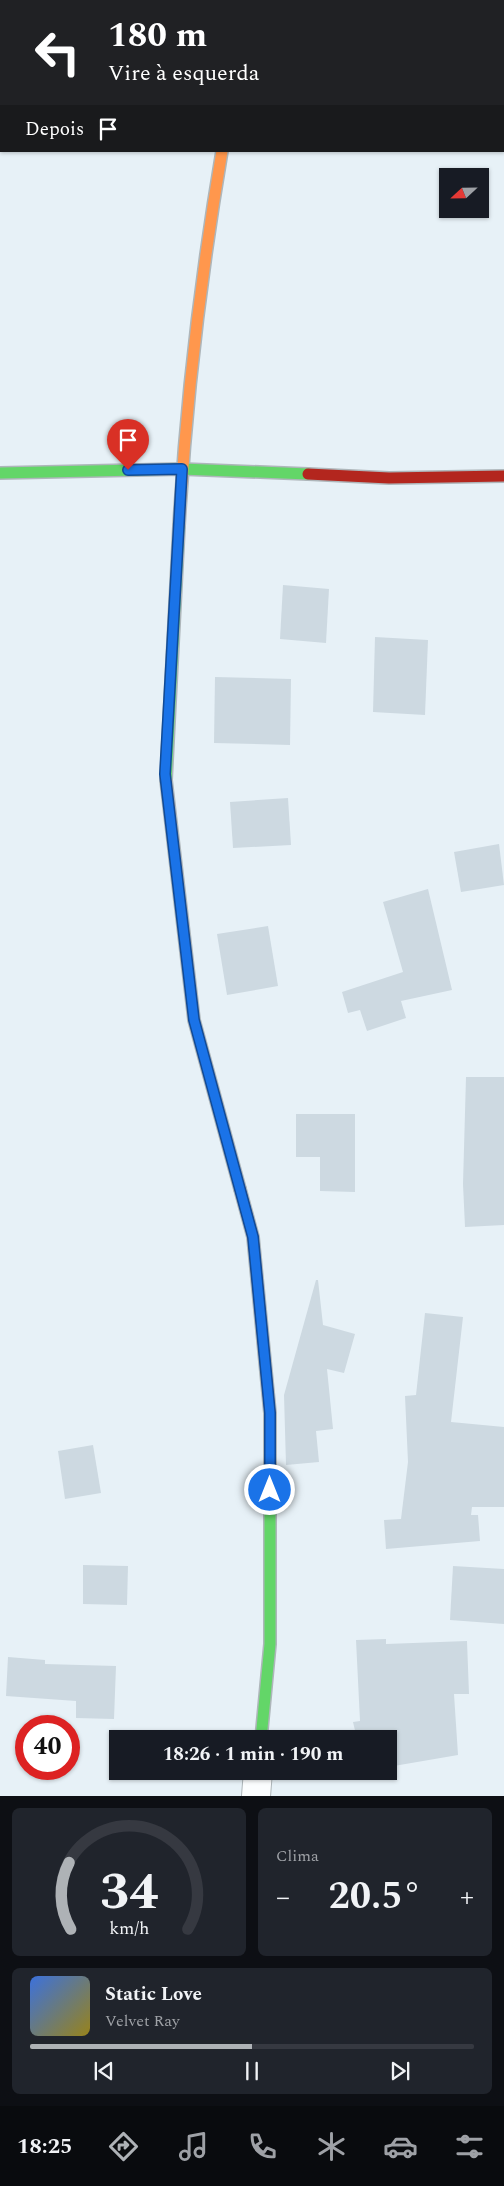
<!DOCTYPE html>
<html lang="pt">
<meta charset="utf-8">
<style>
body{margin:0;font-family:Spectral,serif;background:#20242c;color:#f1f3f6;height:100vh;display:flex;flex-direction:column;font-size:19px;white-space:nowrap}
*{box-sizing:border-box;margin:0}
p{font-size:16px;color:#9ea1a6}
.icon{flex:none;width:28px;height:28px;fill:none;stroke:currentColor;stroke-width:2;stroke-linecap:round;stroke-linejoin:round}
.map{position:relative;height:1796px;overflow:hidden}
.sheet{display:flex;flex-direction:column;gap:12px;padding:12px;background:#0d0f14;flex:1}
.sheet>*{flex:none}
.top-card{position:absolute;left:0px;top:0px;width:505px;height:152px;box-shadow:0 1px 4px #0004;background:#202124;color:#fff;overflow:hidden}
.needle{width:32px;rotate:248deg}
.controls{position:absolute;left:439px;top:168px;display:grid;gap:10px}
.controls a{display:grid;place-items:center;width:50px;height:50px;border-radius:0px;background:#171b24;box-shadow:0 1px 4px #0004;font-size:25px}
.speed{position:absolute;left:15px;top:1715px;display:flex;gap:10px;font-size:25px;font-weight:700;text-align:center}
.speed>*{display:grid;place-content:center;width:65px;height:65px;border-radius:50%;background:#171b24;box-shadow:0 1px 4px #0004;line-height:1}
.speed .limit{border:8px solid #d22;background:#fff;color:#111}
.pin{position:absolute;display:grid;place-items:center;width:42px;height:42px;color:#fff;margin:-51px -21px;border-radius:50% 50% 50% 0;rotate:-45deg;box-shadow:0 0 5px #0007}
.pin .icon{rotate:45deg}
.me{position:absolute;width:55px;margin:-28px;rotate:0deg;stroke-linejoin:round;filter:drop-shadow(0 0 4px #0008)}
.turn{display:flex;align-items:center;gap:18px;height:105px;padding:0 25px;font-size:22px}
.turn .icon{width:65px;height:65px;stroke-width:2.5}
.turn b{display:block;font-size:35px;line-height:42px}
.then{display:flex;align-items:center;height:48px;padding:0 25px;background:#0003;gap:10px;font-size:19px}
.big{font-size:38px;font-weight:700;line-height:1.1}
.sheet .tile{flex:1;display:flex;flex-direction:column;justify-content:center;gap:8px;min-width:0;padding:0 18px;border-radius:8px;background:#20242c}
.sheet .dial{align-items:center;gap:0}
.dial svg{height:130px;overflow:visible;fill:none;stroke:#363941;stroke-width:7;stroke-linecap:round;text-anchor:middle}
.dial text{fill:#f1f3f6;stroke:none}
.song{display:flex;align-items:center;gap:15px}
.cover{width:60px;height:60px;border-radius:8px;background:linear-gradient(135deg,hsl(220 70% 55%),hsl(50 70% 35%))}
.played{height:5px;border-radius:2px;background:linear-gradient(90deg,#aeb2b6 50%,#363941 50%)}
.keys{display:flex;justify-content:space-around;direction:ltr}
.heat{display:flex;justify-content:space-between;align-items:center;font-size:28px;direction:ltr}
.sheet .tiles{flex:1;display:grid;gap:12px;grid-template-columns:1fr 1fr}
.tile:last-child{grid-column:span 2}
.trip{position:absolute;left:109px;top:1730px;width:288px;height:50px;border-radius:0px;background:#171b24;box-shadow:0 1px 4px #0004;font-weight:700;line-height:50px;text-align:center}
.menu{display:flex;height:80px;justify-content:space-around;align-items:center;background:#090b0e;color:#9ea1a6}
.menu .icon{width:35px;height:35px}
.menu .on{color:#aeb2b6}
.menu b{font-size:22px;color:#f1f3f6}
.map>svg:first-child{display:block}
.building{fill:#cdd9e1}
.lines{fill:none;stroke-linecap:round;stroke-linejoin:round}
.street-casing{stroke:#aeb6ba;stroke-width:30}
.fast-casing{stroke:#aeb6ba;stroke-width:14}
.slow-casing{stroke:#aeb6ba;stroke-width:14}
.jam-casing{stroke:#aeb6ba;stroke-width:14}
.street{stroke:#fbfdfe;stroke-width:28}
.fast{stroke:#63d668;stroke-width:11}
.slow{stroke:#ff974d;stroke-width:11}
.jam{stroke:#b3261e;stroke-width:11}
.route-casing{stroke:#114b97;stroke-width:12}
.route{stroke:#1a73e8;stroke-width:9}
</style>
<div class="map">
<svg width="504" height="1796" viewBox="0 0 504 1796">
<rect width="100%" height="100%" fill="#e7f1f7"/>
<g class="building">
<path d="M 283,585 L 329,589 L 326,643 L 280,639 Z"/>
<path d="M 375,637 L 428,640 L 425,715 L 373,712 Z"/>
<path d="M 215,677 L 291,679 L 290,745 L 214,743 Z"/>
<path d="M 288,798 L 291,845 L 233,848 L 230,802 Z"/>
<path d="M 499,844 L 504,885 L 461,892 L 454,852 Z"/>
<path d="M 428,889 L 452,990 L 401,1001 L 406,1018 L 367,1031 L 360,1010 L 348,1013 L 342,992 L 403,972 L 383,902 Z"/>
<path d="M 268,926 L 278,986 L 227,995 L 217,934 Z"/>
<path d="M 466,1077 L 504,1077 L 504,1225 L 465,1227 L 463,1184 Z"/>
<path d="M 296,1114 L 355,1114 L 355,1192 L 320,1191 L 320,1157 L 296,1157 Z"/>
<path d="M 316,1280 L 318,1280 L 323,1325 L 355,1334 L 344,1373 L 327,1369 L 333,1429 L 316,1431 L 319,1462 L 286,1465 L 284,1395 Z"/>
<path d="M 425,1313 L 463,1317 L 451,1422 L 504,1427 L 504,1507 L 472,1507 L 471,1515 L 478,1515 L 480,1541 L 386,1549 L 384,1520 L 401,1519 L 408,1462 L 405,1396 L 416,1395 Z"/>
<path d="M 93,1445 L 101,1493 L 65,1499 L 58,1451 Z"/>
<path d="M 83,1565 L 128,1566 L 127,1605 L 83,1604 Z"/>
<path d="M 453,1566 L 504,1569 L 504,1624 L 450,1620 Z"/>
<path d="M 386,1639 L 386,1644 L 467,1641 L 469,1694 L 454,1694 L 458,1755 L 388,1767 L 388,1739 L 357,1739 L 353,1722 L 360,1721 L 356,1640 Z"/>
<path d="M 8,1657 L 45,1660 L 45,1664 L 116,1666 L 114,1719 L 76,1718 L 76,1701 L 6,1696 Z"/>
</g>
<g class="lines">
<defs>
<g id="street">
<path d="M 223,0 L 227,1"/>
<path d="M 249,1 L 250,0"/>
<path d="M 256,1796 L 258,1771"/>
</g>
<g id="fast">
<path d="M 0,473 L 182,469 L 308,474"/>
<path d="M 166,780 L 179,526"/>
<path d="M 261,1739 L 270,1644 L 270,1463"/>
</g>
<g id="slow">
<path d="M 179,526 C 186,401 201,275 222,151"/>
<path d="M 166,780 L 194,1020 L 240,1189"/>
</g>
<g id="jam">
<path d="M 308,474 L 389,478 L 504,476"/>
<path d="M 240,1189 L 253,1237 L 270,1413 L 270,1463"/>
</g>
</defs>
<use href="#street" class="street-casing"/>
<use href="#fast" class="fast-casing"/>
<use href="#slow" class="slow-casing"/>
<use href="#jam" class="jam-casing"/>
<use href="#street" class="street"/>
<use href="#fast" class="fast"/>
<use href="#slow" class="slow"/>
<use href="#jam" class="jam"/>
</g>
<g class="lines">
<defs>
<path id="route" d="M 128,470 L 182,469 L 165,774 L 194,1020 L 253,1237 L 270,1413 L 270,1490"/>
</defs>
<use href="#route" class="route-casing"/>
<use href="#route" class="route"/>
</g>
</svg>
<div class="controls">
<a><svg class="needle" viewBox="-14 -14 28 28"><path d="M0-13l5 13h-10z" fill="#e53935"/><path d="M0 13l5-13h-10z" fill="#9ea1a6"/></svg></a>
</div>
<div class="speed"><div class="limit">40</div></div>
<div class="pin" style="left:128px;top:470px;background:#d93025"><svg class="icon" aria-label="arrive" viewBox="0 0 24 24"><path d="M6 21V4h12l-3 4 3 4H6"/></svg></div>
<svg class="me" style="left:270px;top:1490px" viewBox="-20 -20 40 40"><circle r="17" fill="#1a73e8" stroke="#fff" stroke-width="3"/><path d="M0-11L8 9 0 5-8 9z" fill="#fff"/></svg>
<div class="trip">18:26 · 1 min · 190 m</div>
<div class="top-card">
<div class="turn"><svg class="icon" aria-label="left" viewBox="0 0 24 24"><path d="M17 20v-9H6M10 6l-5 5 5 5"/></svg><div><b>180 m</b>Vire à esquerda</div></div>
<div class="then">Depois<svg class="icon" aria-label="arrive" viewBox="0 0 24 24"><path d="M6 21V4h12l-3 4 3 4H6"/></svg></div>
</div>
</div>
<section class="sheet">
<div class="tiles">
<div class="tile dial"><svg viewBox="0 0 100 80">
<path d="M14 69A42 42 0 1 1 86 69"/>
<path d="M14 69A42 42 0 0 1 13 28" stroke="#aeb2b6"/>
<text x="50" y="56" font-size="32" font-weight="700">34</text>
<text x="50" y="72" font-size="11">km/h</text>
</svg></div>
<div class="tile"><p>Clima</p>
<div class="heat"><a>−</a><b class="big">20.5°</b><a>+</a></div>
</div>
<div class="tile">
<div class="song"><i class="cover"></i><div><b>Static Love</b><p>Velvet Ray</p></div></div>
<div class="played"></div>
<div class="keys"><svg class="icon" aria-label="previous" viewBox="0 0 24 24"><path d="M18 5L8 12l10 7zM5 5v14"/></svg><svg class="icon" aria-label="pause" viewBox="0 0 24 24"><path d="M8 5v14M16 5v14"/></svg><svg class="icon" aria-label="next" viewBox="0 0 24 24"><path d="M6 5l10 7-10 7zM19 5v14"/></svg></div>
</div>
</div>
</section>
<nav class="menu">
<b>18:25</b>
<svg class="icon on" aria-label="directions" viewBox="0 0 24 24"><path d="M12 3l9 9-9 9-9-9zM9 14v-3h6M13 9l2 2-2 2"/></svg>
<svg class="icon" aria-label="music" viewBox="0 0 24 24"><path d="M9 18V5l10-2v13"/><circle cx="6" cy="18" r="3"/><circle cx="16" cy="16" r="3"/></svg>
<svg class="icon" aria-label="phone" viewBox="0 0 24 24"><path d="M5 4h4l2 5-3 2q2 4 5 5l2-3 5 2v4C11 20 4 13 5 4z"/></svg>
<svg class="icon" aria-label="climate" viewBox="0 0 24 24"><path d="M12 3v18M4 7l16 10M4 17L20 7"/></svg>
<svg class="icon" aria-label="car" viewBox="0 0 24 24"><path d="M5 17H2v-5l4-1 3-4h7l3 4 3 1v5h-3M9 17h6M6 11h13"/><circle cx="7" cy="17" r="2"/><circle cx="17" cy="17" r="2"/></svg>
<svg class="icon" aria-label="filters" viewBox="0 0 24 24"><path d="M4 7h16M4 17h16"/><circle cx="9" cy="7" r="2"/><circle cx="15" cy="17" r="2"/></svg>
</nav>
